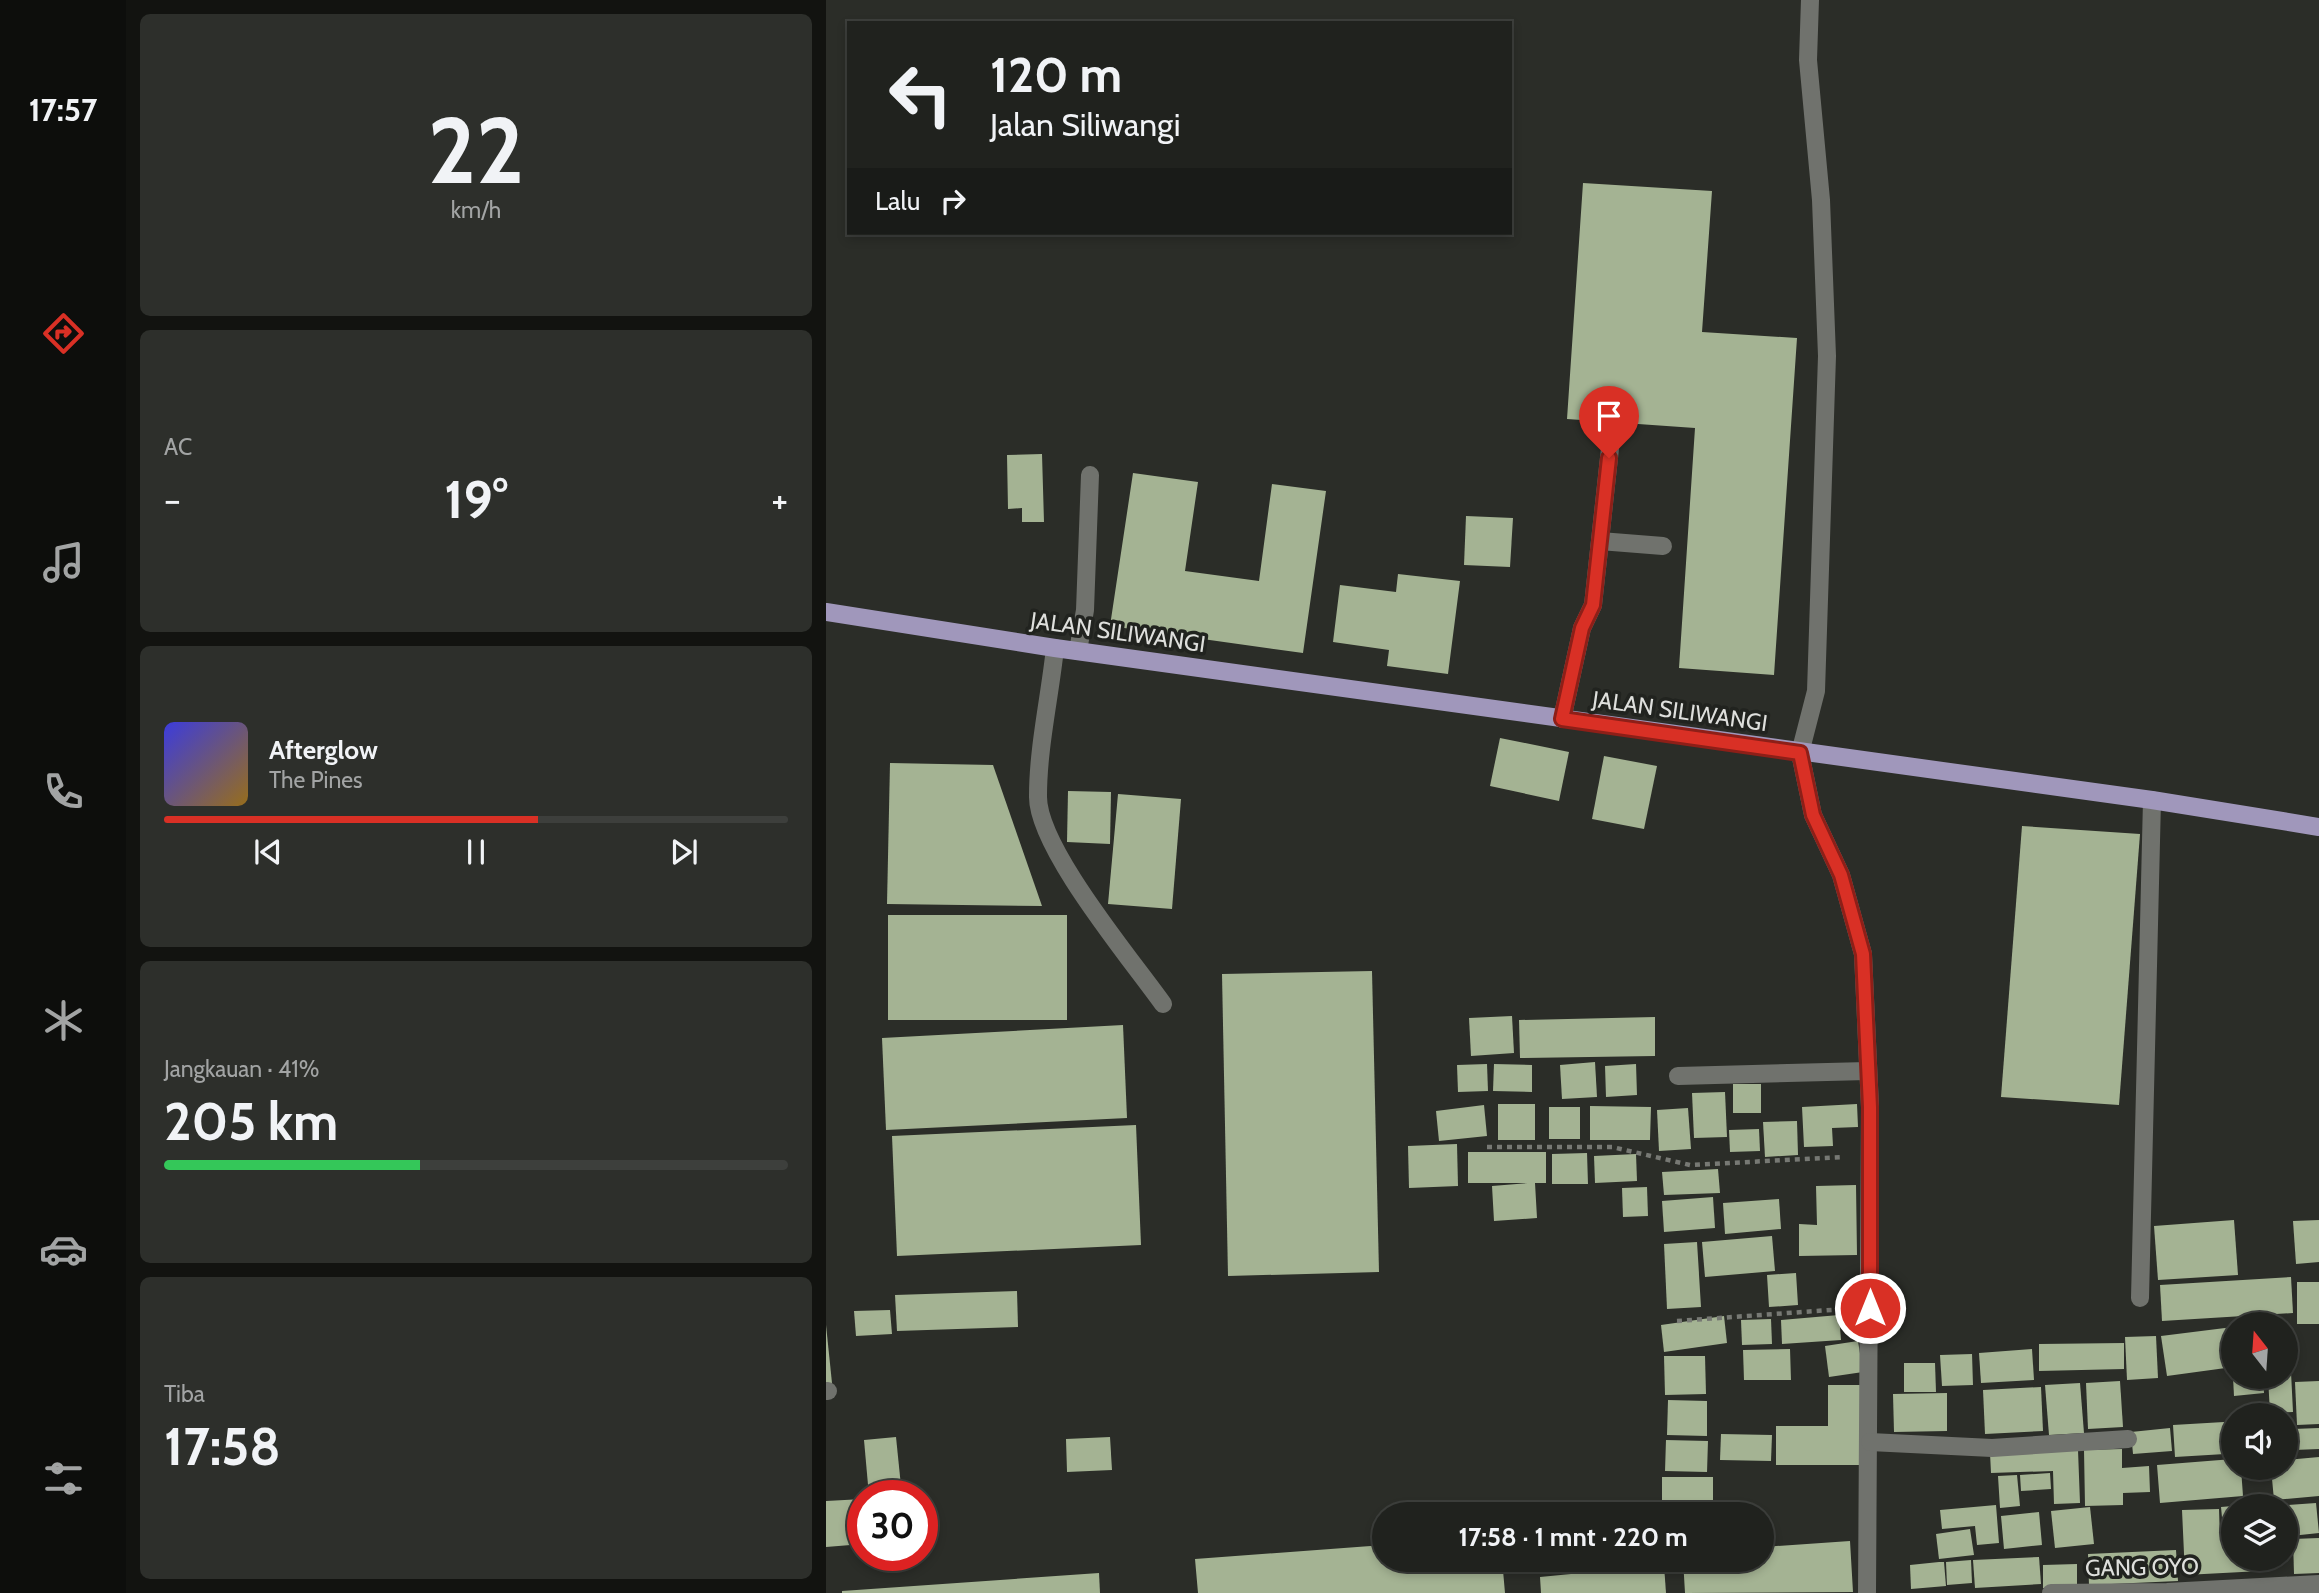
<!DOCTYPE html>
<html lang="id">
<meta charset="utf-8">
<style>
body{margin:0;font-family:Cabin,sans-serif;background:#2d2f2b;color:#f1f3f6;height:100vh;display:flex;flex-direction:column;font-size:26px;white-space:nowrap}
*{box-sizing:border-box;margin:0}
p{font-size:23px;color:#a2a4a4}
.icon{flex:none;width:38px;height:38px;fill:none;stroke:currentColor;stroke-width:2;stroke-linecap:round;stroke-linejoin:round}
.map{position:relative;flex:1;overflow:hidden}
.details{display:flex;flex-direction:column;gap:14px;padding:14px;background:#121310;width:700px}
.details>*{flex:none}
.top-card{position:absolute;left:21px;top:21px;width:665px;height:214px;border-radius:0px;box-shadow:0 4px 10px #0003,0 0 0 2px #3d3f3c;background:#20221e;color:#f1f3f6;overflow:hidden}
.needle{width:46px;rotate:343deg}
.tools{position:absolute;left:1395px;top:1312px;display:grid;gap:14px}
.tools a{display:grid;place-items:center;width:77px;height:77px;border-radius:50%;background:#20221e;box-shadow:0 4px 10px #0003,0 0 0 2px #3d3f3c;font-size:35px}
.speed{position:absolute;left:21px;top:1480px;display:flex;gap:14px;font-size:35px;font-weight:700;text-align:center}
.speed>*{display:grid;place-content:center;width:91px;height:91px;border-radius:50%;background:#20221e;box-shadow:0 4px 10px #0003,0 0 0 2px #3d3f3c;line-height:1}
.speed .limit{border:10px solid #d22;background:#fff;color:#111}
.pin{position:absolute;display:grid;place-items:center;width:60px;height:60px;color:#fff;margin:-72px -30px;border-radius:50% 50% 50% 0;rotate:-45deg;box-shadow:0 0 7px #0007}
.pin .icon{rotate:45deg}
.me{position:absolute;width:77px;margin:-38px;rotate:0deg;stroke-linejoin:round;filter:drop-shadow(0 0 5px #0008)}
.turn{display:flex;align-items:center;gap:24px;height:147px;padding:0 28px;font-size:32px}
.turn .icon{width:91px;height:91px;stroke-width:2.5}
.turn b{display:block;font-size:49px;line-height:60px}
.then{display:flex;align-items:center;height:66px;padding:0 28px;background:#0003;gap:14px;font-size:26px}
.big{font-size:52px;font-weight:700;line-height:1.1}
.details .card{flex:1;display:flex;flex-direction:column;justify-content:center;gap:10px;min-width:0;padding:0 24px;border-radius:10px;background:#2d2f2b}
.details .dial{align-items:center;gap:0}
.dial b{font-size:91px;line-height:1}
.song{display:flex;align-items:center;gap:21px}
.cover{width:84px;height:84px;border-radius:10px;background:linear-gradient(135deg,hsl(240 70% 55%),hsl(40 70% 35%))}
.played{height:7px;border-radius:4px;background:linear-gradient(90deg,#d93025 60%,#3d3f3c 60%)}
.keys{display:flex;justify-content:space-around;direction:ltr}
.heat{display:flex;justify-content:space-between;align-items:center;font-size:38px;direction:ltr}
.charge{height:10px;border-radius:5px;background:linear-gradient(90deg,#34c759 41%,#3d3f3c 0)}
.trip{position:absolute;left:546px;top:1502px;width:402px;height:70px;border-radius:35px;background:#20221e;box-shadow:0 4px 10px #0003,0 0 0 2px #3d3f3c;font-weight:700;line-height:70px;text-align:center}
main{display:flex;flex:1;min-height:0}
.dock{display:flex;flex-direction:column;width:126px;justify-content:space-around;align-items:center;background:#0d0e0c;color:#a2a4a4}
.dock .icon{width:49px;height:49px}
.dock .current{color:#d93025}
.dock b{font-size:32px;color:#f1f3f6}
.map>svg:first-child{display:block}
.building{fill:#a4b393}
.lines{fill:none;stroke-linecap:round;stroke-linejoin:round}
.path{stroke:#777974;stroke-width:4.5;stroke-dasharray:5 5;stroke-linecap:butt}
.lane{stroke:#70726d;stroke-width:18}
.street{stroke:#70726d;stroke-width:18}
.primary{stroke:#a097bb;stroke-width:18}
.route-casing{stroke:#8d1f18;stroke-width:18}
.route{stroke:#d93025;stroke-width:12}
.labels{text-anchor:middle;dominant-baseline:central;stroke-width:7;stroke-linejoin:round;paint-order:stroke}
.street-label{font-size:23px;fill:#dedfdc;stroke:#21231f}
</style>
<main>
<nav class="dock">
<b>17:57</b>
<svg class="icon current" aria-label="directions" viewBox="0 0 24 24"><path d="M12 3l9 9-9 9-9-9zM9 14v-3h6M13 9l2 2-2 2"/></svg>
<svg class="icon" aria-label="music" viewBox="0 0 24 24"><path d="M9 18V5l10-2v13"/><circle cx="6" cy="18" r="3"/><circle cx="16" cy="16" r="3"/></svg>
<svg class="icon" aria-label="phone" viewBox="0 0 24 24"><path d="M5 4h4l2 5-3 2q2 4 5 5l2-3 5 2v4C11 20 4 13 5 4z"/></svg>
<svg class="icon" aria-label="climate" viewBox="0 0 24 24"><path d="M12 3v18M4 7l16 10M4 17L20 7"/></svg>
<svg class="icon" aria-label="car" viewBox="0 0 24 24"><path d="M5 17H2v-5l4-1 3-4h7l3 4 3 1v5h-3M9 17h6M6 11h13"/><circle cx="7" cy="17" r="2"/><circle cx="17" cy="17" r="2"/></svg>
<svg class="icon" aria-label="filters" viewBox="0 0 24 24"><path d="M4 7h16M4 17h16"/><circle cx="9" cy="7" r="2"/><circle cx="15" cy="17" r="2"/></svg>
</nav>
<section class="details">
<div class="card dial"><b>22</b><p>km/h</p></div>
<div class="card"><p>AC</p>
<div class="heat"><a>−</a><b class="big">19°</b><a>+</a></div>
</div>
<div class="card">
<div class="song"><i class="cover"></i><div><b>Afterglow</b><p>The Pines</p></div></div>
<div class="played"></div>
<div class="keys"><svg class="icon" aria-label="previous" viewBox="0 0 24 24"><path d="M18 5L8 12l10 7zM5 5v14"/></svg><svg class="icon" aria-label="pause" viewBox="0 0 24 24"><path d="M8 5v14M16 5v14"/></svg><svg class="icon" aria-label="next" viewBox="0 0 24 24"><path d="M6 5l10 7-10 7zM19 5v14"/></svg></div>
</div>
<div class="card"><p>Jangkauan · 41%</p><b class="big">205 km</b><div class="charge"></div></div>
<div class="card"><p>Tiba</p><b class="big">17:58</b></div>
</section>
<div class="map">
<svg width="1493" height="1593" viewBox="0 0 1493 1593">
<rect width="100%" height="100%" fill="#2b2d28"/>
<g class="building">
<path d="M 757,183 L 886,191 L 876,332 L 971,338 L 948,675 L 853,668 L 869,428 L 741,419 Z"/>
<path d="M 216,454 L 218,522 L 196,522 L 196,508 L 182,509 L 181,455 Z"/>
<path d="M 307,473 L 372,482 L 359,571 L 433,581 L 446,484 L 500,491 L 477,653 L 284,626 Z"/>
<path d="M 640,516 L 687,518 L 684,567 L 638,565 Z"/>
<path d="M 572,574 L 634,581 L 622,674 L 561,666 L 563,650 L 507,642 L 514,585 L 570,592 Z"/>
<path d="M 674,738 L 743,752 L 733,801 L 664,786 Z"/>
<path d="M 778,756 L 831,766 L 818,829 L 766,819 Z"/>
<path d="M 64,763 L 167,765 L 216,906 L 61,904 Z"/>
<path d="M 242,791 L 285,792 L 284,844 L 241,842 Z"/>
<path d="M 292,794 L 355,799 L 346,909 L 282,904 Z"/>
<path d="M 1196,826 L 1314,834 L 1293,1105 L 1175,1097 Z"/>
<rect x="62" y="915" width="179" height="105"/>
<path d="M 546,971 L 553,1272 L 402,1276 L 396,974 Z"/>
<path d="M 686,1016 L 688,1053 L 645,1056 L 643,1018 Z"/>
<path d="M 829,1017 L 829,1056 L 694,1058 L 693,1020 Z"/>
<path d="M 297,1025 L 301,1118 L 60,1130 L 56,1038 Z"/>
<path d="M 769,1062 L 771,1097 L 736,1099 L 734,1065 Z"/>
<path d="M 661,1064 L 662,1091 L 632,1092 L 631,1065 Z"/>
<path d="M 668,1064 L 706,1065 L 706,1092 L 667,1091 Z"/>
<path d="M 810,1064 L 811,1095 L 780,1097 L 779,1066 Z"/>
<rect x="907" y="1084" width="28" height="29"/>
<path d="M 899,1092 L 901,1137 L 868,1138 L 866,1093 Z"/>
<rect x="672" y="1104" width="37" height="36"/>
<path d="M 1031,1104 L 1032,1127 L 1006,1128 L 1007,1146 L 978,1147 L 976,1107 Z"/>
<path d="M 658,1105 L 661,1136 L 613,1141 L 610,1111 Z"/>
<path d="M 764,1106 L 825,1107 L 824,1140 L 764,1140 Z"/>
<rect x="723" y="1107" width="31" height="32"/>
<path d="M 862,1108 L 865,1149 L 833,1151 L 831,1110 Z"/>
<path d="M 971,1121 L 972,1155 L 939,1157 L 937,1122 Z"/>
<path d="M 310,1125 L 315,1245 L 71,1256 L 66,1136 Z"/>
<path d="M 933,1129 L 934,1151 L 904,1152 L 903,1130 Z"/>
<path d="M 631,1144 L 632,1186 L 583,1188 L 582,1146 Z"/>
<path d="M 642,1152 L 720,1152 L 720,1183 L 709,1183 L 711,1218 L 668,1221 L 666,1186 L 702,1183 L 642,1183 Z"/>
<path d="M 761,1153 L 762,1184 L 726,1184 L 726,1154 Z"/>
<path d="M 810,1154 L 811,1181 L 769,1183 L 768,1156 Z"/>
<path d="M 892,1169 L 894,1193 L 838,1195 L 836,1172 Z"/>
<path d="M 1030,1185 L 1031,1255 L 973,1256 L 973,1224 L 991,1225 L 990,1186 Z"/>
<path d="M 821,1187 L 822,1216 L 797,1217 L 796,1188 Z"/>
<path d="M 887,1197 L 889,1228 L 838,1232 L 836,1201 Z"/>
<path d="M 953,1199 L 955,1229 L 899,1234 L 897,1203 Z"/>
<path d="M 1408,1220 L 1412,1275 L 1332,1280 L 1328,1226 Z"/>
<path d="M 1493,1220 L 1493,1262 L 1470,1264 L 1467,1221 Z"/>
<path d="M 946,1236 L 949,1271 L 879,1277 L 876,1242 Z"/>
<path d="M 871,1242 L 875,1307 L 841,1309 L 838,1244 Z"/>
<path d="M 970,1273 L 972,1305 L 943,1307 L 941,1275 Z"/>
<path d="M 1465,1277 L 1467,1313 L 1336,1321 L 1334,1285 Z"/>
<rect x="1471" y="1282" width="22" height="42"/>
<path d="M 191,1291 L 192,1327 L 71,1331 L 69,1295 Z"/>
<path d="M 64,1310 L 66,1334 L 30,1336 L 28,1311 Z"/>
<path d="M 1013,1315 L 1015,1340 L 956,1344 L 955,1320 Z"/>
<path d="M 898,1316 L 901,1343 L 838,1352 L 835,1325 Z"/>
<path d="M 945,1319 L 946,1344 L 916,1345 L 915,1320 Z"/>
<path d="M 0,1325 L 6,1383 L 0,1383 Z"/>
<path d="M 1407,1327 L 1407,1367 L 1341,1376 L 1335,1336 Z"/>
<path d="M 1330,1336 L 1332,1378 L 1301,1380 L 1299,1337 Z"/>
<path d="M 1032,1341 L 1037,1372 L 1003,1377 L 999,1346 Z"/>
<path d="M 1298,1343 L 1298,1369 L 1213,1371 L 1213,1344 Z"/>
<path d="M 964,1349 L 965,1380 L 918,1380 L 917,1350 Z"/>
<path d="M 1206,1349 L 1208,1380 L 1155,1383 L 1153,1353 Z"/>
<path d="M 1146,1354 L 1147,1385 L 1116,1386 L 1114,1355 Z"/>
<path d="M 838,1356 L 879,1356 L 880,1394 L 839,1395 Z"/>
<path d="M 1078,1363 L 1109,1363 L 1110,1392 L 1078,1392 Z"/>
<path d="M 1460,1372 L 1465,1372 L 1467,1412 L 1444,1413 L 1442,1377 L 1460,1377 Z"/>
<path d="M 1407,1377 L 1437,1377 L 1438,1393 L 1408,1396 Z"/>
<path d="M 1294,1381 L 1297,1427 L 1262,1429 L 1260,1383 Z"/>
<path d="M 1493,1381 L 1493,1424 L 1471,1425 L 1469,1382 Z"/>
<path d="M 1254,1383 L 1258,1433 L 1223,1435 L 1219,1385 Z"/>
<path d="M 1002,1385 L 1037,1385 L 1037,1465 L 950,1465 L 950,1426 L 1002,1426 Z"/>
<path d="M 1215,1387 L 1217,1431 L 1159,1434 L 1157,1390 Z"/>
<path d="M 1121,1393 L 1121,1431 L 1068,1432 L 1067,1394 Z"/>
<path d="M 842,1400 L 881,1401 L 881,1436 L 841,1435 Z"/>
<path d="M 1398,1422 L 1399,1454 L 1349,1457 L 1347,1425 Z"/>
<path d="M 1344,1428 L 1346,1451 L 1307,1454 L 1305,1432 Z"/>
<path d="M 1493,1428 L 1493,1449 L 1468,1450 L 1467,1429 Z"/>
<path d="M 895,1434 L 946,1435 L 945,1461 L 894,1460 Z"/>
<path d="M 70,1437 L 76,1496 L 43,1496 L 38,1440 Z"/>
<path d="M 284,1437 L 286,1470 L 241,1472 L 240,1439 Z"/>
<path d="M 840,1440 L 882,1441 L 881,1472 L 839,1471 Z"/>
<path d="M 1296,1449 L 1296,1468 L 1323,1466 L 1324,1492 L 1297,1493 L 1297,1505 L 1259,1506 L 1258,1450 Z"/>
<path d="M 1252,1450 L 1254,1503 L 1228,1504 L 1227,1471 L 1165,1473 L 1164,1453 Z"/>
<path d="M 1493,1457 L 1493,1496 L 1448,1500 L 1445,1468 L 1460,1468 L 1460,1460 Z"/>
<path d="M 1407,1459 L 1407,1468 L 1415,1468 L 1417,1496 L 1334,1503 L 1331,1465 Z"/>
<path d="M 1224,1473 L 1225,1489 L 1195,1491 L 1194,1475 Z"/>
<path d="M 1191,1475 L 1194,1506 L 1174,1508 L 1172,1476 Z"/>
<rect x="836" y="1477" width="51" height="37"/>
<path d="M 37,1499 L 37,1544 L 0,1547 L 0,1501 Z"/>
<path d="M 1458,1502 L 1458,1507 L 1419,1507 L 1419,1505 Z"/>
<path d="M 1490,1503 L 1493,1533 L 1465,1536 L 1462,1505 Z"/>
<path d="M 1170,1505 L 1173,1543 L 1151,1545 L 1149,1526 L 1116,1529 L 1114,1510 Z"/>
<path d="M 1407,1506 L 1407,1537 L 1398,1538 L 1395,1507 Z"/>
<path d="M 1264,1507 L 1268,1544 L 1229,1548 L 1225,1511 Z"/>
<path d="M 1393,1509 L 1394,1541 L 1407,1541 L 1407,1559 L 1434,1559 L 1435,1571 L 1359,1575 L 1356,1510 Z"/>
<path d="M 1213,1512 L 1216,1545 L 1178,1549 L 1175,1516 Z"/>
<path d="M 1144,1529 L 1148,1555 L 1113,1559 L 1110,1534 Z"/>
<path d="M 1493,1538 L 1493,1573 L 1468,1574 L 1467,1539 Z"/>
<path d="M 1024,1541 L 1027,1592 L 859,1593 L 857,1559 L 936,1559 L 936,1547 Z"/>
<path d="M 558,1545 L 558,1559 L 676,1559 L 679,1593 L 372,1593 L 369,1559 Z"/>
<path d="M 1350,1550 L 1352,1581 L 1263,1585 L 1262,1554 Z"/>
<path d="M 1213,1557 L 1215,1584 L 1149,1588 L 1147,1560 Z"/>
<path d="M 1145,1560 L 1146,1583 L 1121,1585 L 1120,1562 Z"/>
<path d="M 1113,1562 L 1118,1562 L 1120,1586 L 1085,1589 L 1084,1565 Z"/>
<path d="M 1251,1564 L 1251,1588 L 1217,1588 L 1217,1565 Z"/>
<path d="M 838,1565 L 840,1593 L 715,1593 L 714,1577 Z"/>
<path d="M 273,1573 L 274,1593 L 16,1593 L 16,1591 Z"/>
</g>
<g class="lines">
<g class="path">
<path d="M 661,1147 L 786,1147 L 864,1165 L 1018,1157"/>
<path d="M 851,1321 L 1018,1309"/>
</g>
<g class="lane">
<path d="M 774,541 L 837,546"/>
<path d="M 229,648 C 224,696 212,747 212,796 C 211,847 305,959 337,1004"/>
<path d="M 252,651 L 259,610 L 264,475"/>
<path d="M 736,719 L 756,628 L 767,605 L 786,430"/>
<path d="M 974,753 L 990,691 L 1001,356 L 995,200 L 982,60 L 984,0"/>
</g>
<g class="street">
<path d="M 974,753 L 987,815 L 1015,875 L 1037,954 L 1044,1107 L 1041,1593"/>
<path d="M 852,1076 L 1041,1071"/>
<path d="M 1314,1298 L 1326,800"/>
<path d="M 0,1391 L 2,1391"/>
<path d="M 1044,1442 L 1166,1448 L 1302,1439"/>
<path d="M 1225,1593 L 1341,1592 L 1493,1584"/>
</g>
<path class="primary" d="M 0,612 L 229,648 L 1326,800 L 1493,827"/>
</g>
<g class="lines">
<defs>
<path id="route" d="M 783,458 L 767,605 L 756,628 L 736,719 L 974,753 L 987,815 L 1015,875 L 1037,954 L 1044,1107 L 1044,1308"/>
</defs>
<use href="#route" class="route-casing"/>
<use href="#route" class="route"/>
</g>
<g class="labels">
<g class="street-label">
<text transform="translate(292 632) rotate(8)">JALAN SILIWANGI</text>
<text transform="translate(854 711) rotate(8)">JALAN SILIWANGI</text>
<text transform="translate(1316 1567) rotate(-1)">GANG OYO</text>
</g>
</g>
</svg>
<div class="tools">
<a><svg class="needle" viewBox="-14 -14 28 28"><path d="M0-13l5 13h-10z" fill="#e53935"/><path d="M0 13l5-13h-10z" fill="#a2a4a4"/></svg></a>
<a><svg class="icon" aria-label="sound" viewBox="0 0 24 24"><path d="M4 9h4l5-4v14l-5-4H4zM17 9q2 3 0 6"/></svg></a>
<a><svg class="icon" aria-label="layers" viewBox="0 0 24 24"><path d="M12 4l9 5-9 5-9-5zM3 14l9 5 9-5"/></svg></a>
</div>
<div class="speed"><div class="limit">30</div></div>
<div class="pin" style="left:783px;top:458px;background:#d93025"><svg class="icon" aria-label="arrive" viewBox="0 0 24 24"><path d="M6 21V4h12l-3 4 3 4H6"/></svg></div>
<svg class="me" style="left:1044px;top:1308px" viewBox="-20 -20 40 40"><circle r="17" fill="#d93025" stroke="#fff" stroke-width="3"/><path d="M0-11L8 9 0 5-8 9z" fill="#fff"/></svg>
<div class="trip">17:58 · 1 mnt · 220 m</div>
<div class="top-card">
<div class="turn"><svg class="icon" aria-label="left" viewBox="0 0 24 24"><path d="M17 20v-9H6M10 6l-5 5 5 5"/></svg><div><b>120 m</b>Jalan Siliwangi</div></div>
<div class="then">Lalu<svg class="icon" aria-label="right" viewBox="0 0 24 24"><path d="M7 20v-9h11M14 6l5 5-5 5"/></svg></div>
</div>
</div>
</main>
